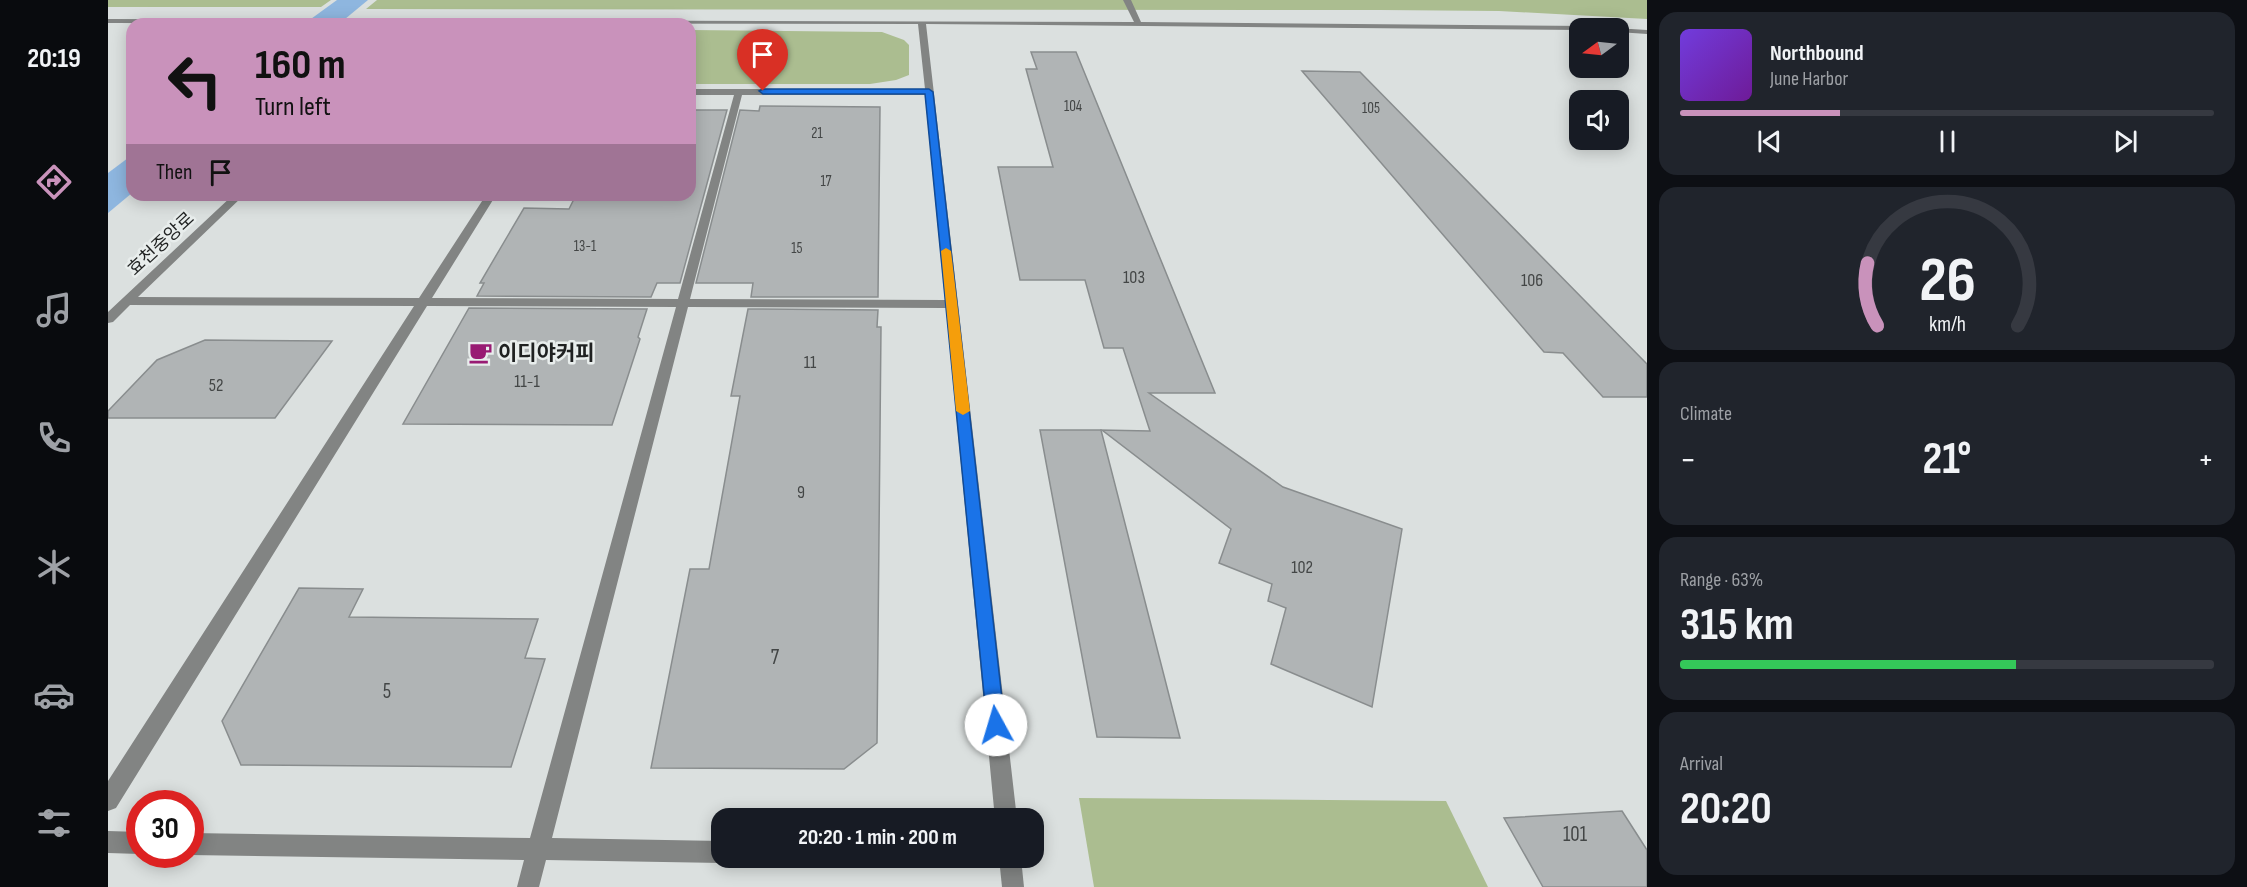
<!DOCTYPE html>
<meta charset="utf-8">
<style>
body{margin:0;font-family:"Sofia Sans Condensed","Noto Sans KR",sans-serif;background:#20242c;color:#f1f3f6;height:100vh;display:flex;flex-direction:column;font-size:22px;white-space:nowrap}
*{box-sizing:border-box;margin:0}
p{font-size:20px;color:#9ea1a6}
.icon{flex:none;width:33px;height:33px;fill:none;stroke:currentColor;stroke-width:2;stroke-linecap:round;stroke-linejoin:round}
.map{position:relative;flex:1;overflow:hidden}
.side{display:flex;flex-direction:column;gap:12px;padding:12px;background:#0d0f14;width:600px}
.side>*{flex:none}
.guide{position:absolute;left:18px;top:18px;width:570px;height:183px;border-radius:18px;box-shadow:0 3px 15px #0003;background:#c992bb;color:#111;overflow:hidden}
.needle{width:39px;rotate:255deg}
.buttons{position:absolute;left:1461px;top:18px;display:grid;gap:12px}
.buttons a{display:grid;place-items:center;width:60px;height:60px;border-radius:12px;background:#171b24;box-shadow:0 3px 15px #0003;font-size:30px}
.speed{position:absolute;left:18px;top:790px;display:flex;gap:12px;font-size:30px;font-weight:700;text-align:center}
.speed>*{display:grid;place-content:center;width:78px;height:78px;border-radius:50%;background:#171b24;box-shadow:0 3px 15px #0003;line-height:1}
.speed .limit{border:9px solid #d22;background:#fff;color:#111}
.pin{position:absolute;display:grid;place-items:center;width:51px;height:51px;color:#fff;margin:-62px -26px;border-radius:50% 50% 50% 0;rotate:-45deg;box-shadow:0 0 6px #0007}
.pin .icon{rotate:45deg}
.me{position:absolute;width:66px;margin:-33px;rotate:354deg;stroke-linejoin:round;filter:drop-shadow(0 0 4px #0008)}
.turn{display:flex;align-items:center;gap:21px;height:126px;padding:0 30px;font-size:27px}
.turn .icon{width:78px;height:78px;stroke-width:2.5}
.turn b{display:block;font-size:42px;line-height:51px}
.then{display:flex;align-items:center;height:57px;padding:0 30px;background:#0003;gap:12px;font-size:22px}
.big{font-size:45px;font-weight:700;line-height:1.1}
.side .card{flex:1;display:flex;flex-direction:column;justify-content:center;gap:9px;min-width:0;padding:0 21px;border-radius:18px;background:#20242c}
.side .dial{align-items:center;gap:0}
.dial svg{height:156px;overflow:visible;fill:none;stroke:#363941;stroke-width:7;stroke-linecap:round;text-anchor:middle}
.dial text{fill:#f1f3f6;stroke:none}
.song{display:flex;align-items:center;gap:18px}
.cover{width:72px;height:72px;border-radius:9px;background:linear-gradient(135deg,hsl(260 70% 55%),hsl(280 70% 35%))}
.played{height:6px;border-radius:3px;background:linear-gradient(90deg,#c992bb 30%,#363941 30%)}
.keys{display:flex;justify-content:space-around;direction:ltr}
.heat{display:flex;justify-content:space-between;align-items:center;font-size:33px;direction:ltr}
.charge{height:9px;border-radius:4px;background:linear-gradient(90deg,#34c759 63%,#363941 0)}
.trip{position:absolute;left:603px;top:808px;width:333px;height:60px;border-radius:18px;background:#171b24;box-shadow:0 3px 15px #0003;font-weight:700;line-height:60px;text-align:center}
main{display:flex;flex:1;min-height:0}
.tab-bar{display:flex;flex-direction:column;width:108px;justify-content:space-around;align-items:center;background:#090b0e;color:#9ea1a6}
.tab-bar .icon{width:42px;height:42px}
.tab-bar .active{color:#c992bb}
.tab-bar b{font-size:27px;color:#f1f3f6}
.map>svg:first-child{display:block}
.green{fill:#abbd90}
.water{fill:#8eb6df}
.building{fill:#b0b4b5;stroke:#898d8e;stroke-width:1.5}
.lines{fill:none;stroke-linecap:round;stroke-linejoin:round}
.minor{fill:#828483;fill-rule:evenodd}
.route{fill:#1a73e8;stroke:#114b97;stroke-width:1.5}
.slow{fill:#f59e0b}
.labels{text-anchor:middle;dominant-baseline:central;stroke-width:5;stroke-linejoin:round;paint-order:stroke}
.far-number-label{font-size:15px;fill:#434646}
.far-street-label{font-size:18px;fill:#1f2121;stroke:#e8edec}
.number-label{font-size:18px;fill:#434646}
.poi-label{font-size:21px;font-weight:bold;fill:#1f2121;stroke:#e8edec;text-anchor:start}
.near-number-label{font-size:21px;fill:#434646}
</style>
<main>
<nav class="tab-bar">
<b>20:19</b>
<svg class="icon active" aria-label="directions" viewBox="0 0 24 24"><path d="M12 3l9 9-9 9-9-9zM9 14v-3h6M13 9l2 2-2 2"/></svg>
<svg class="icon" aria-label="music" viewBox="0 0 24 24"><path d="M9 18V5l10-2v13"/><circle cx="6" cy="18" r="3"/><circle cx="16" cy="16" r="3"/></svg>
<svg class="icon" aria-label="phone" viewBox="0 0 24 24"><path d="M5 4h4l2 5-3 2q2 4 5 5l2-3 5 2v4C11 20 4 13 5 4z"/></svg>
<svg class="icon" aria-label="climate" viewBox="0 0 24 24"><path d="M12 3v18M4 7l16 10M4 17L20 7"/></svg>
<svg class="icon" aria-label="car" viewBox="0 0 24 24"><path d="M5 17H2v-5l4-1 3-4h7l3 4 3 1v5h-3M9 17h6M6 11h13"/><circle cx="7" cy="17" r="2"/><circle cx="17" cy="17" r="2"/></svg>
<svg class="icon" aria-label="filters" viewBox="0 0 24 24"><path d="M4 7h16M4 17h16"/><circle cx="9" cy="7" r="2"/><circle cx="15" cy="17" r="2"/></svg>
</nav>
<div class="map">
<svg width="1539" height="887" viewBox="0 0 1539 887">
<rect width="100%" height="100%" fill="#dbe0df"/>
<g class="green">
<path d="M 0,0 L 223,0 L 213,7 L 0,7 Z"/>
<path d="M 269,0 L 1539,0 L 1539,19 L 1391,11 L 1273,10 L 258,9 Z"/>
<path d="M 582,30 L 774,32 L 796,40 L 801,45 L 801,75 L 788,80 L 762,84 L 582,84 Z"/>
<path d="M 971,798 L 1338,801 L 1380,887 L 986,887 Z"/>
</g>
<g class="water">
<path d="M 229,0 L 260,0 L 231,24 L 196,24 Z"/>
<path d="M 24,155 L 24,193 L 0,213 L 0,173 Z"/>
</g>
<g class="building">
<path d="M 923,52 L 968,52 L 1107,393 L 1041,393 L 1175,487 L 1294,529 L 1264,707 L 1163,664 L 1178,608 L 1160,601 L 1164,584 L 1111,563 L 1123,529 L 994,430 L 1042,431 L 1015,348 L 996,348 L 977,280 L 912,280 L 890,167 L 945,167 L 918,69 L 929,69 Z"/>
<path d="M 1194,71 L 1252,72 L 1539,364 L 1539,397 L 1495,397 L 1455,353 L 1436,352 Z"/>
<path d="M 652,106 L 772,107 L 770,297 L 643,297 L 645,283 L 588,283 L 632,110 L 651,111 Z"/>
<path d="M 582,110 L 619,110 L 572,283 L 549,283 L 543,297 L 369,296 L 376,283 L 372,283 L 416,208 L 461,209 L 468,195 L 582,195 Z"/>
<path d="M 361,308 L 539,309 L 530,337 L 532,339 L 504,425 L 295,424 Z"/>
<path d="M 640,309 L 770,310 L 769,327 L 773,327 L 769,743 L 736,769 L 543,768 L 582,569 L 601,569 L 632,396 L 623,396 Z"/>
<path d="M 97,340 L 224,341 L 167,418 L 0,418 L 0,411 L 49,360 Z"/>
<path d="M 932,430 L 993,430 L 1072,738 L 989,737 Z"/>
<path d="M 191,588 L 255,589 L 241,617 L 430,619 L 417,658 L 437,659 L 403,767 L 133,765 L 114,721 Z"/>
<path d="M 1514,811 L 1539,850 L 1539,887 L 1435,887 L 1396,818 Z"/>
</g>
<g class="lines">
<g class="minor">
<path d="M 1015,0 L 1023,0 L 1033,22 L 1479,26 L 1483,28 L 1472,30 L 818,24 L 909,819 L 887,819 L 838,308 L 580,307 L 444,838 L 614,841 L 614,858 L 623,858 L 622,860 L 614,863 L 438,860 L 431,887 L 409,887 L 416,860 L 82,855 L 82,833 L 422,838 L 568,307 L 319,306 L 8,808 L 0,811 L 0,781 L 306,306 L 22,305 L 5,322 L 0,323 L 0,312 L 125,195 L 136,195 L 30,297 L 311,298 L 378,195 L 388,195 L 324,298 L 570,299 L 626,95 L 582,95 L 582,89 L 817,89 L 810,24 L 0,23 L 0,19 L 1026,22 ZM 634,95 L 817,95 L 837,300 L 582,299 Z"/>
<path d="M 1507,28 L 1539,30 L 1539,34 L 1510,32 L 1510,28 Z"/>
<path d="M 0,831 L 32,832 L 32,854 L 0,853 Z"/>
<path d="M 891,858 L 913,858 L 916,887 L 894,887 Z"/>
</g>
</g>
<path class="route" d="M 821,89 L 825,92 L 897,725 L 895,731 L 888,734 L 882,731 L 879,725 L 817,94 L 655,94 L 651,91 L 655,89 Z"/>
<path class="slow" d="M 838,248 L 843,251 L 862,411 L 855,415 L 848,411 L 833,251 Z"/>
<defs>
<symbol id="cafe-bare" viewBox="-9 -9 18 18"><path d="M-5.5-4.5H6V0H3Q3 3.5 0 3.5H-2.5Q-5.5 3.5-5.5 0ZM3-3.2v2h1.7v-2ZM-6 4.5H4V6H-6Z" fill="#981b73" stroke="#e8edec" stroke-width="2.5" paint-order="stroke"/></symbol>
</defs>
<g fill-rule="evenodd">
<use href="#cafe-bare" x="356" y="336" width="33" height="33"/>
</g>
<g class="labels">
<g class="far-number-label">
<text x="965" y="106">104</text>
<text x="1263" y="108">105</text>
<text x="709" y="133">21</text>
<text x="718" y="181">17</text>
<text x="477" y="246">13-1</text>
<text x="689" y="248">15</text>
</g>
<g class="far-street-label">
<text transform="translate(53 244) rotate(-43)">효천중앙로</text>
</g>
<g class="number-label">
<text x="1026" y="277">103</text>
<text x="1424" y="280">106</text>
<text x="702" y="362">11</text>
<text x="419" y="381">11-1</text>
<text x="108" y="385">52</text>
<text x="693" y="492">9</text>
<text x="1194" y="567">102</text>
</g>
<g class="poi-label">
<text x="390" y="353">이디야커피</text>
</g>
<g class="near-number-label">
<text x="667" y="657">7</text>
<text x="279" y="691">5</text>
<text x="1467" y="834">101</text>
</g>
</g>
</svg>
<div class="buttons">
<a><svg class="needle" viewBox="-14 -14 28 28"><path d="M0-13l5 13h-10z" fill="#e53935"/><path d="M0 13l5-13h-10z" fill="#9ea1a6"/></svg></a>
<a><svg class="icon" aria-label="sound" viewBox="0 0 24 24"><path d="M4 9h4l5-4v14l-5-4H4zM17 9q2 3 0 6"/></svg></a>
</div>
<div class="speed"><div class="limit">30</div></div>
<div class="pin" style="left:655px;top:91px;background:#d93025"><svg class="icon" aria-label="arrive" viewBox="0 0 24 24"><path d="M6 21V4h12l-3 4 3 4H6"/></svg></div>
<svg class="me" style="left:888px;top:725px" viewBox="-20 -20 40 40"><circle r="19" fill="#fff"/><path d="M0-13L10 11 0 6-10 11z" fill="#1a73e8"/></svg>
<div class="trip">20:20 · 1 min · 200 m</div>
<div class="guide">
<div class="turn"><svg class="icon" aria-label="left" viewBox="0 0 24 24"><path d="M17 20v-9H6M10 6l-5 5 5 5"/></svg><div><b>160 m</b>Turn left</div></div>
<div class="then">Then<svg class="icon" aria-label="arrive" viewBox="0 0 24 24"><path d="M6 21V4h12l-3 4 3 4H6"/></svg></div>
</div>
</div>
<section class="side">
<div class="card">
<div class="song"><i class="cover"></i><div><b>Northbound</b><p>June Harbor</p></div></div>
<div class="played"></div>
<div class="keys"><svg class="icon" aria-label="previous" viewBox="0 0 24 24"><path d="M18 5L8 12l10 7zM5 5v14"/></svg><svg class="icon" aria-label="pause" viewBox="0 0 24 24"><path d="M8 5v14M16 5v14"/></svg><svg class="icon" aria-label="next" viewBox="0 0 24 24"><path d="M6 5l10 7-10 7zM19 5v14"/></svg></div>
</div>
<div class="card dial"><svg viewBox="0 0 100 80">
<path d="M14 69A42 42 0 1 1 86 69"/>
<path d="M14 69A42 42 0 0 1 9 37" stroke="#c992bb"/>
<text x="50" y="56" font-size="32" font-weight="700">26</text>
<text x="50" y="72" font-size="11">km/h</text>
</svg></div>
<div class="card"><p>Climate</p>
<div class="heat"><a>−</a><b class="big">21°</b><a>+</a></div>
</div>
<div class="card"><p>Range · 63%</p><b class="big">315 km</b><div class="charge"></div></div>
<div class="card"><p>Arrival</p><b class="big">20:20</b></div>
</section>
</main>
